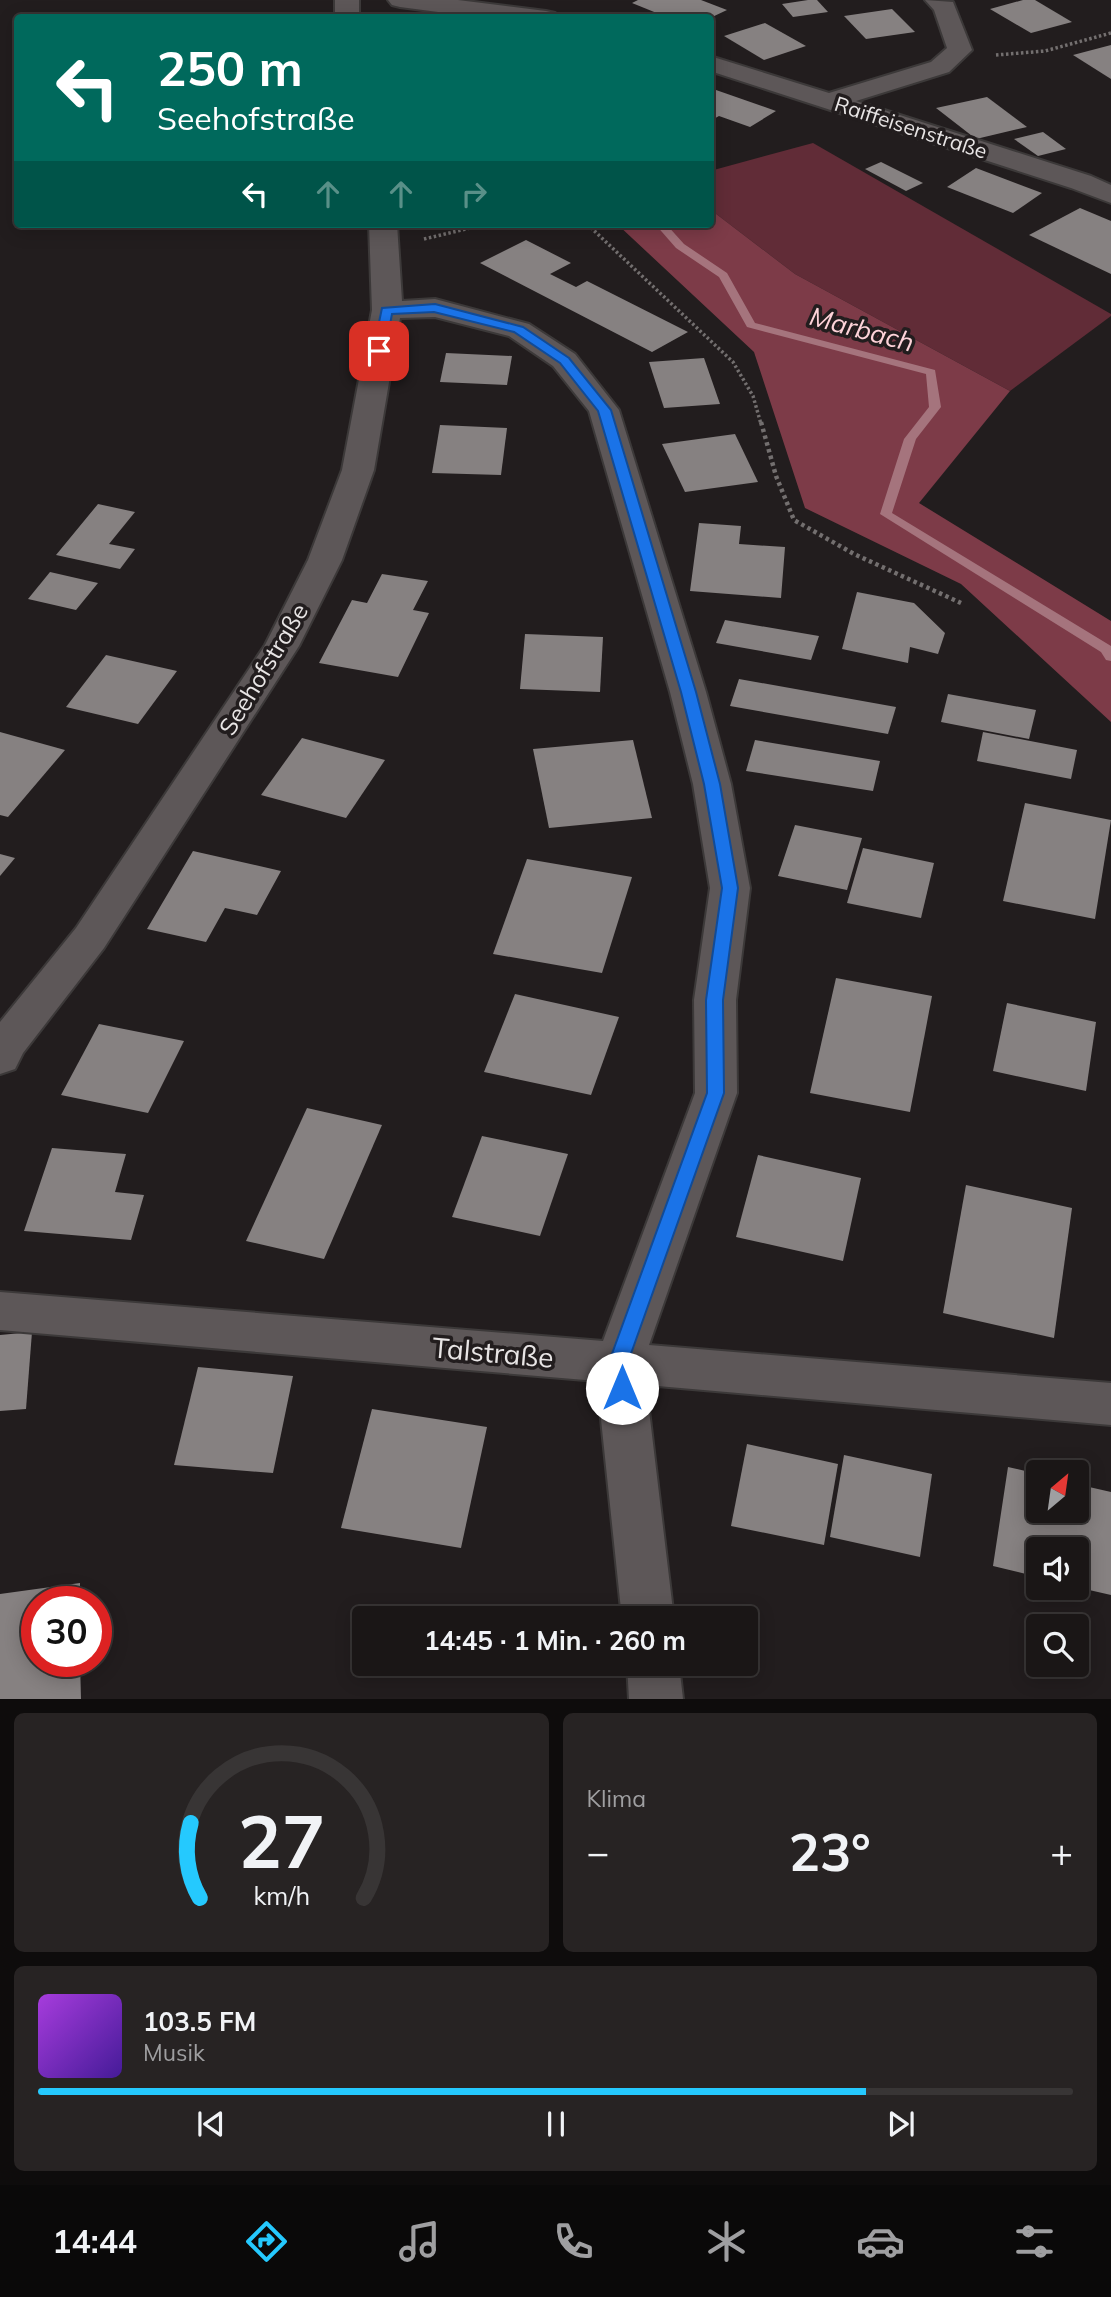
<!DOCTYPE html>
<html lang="de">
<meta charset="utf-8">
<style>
body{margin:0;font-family:Mulish,sans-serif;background:#272323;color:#f1f3f6;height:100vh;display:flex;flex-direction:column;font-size:26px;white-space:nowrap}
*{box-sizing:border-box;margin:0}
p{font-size:23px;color:#9f9fa1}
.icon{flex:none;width:38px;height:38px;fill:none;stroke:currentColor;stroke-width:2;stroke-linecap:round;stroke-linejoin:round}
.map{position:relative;height:1699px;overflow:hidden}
.side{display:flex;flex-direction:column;gap:14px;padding:14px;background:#0e0c0c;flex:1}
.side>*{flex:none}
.guide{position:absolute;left:14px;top:14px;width:700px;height:214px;border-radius:7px;box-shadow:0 4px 18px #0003,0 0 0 2px #383535;background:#00695c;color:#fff;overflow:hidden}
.needle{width:46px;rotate:29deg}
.tools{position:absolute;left:1026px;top:1460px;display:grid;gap:14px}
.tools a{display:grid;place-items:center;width:63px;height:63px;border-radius:7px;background:#1a1616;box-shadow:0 4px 18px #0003,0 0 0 2px #383535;font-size:35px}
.speed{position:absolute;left:21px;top:1586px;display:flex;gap:14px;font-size:35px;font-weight:700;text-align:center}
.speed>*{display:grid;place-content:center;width:91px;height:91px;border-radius:50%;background:#1a1616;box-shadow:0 4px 18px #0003,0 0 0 2px #383535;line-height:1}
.speed .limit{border:10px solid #d22;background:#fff;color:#111}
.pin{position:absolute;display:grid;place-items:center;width:60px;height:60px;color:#fff;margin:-30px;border-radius:14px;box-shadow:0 4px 10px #0006}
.me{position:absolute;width:77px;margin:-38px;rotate:0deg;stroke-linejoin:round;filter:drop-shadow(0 0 5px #0008)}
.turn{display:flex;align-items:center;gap:24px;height:147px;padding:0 28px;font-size:32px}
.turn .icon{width:91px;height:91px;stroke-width:2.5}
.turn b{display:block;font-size:49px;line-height:60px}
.lanes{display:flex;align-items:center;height:66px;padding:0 28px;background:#0003;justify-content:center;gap:35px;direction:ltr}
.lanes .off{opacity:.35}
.big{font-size:52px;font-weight:700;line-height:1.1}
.side .widget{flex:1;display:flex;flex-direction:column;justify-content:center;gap:10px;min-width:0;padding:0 24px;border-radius:10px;background:#272323}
.side .dial{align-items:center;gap:0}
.dial svg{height:182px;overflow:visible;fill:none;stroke:#383535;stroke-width:7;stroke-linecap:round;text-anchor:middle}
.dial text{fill:#f1f3f6;stroke:none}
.song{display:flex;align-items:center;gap:21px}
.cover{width:84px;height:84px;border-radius:10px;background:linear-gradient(135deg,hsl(280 70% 55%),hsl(260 70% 35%))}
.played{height:7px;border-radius:4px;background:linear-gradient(90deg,#25c9fe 80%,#383535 80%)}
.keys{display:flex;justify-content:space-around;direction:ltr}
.heat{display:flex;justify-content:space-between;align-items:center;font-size:38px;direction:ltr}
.side .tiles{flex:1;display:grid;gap:14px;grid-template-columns:1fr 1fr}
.widget:last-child{grid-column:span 2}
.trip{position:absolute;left:352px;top:1606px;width:406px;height:70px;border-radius:7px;background:#1a1616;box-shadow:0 4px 18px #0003,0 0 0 2px #383535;font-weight:700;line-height:70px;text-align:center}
.menu{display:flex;height:112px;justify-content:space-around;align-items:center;background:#0a0909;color:#9f9fa1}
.menu .icon{width:49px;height:49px}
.menu .current{color:#25c9fe}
.menu b{font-size:32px;color:#f1f3f6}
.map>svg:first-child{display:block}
.green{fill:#612c37}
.forest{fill:#7d3b48}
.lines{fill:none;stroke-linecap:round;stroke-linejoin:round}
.stream{fill:#a5747d;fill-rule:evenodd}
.building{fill:#868181}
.street-casing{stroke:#3c3939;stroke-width:4}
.path-far1{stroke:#736f6f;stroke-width:3.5;stroke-dasharray:2.5 2.5;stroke-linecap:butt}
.path{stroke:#736f6f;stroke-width:4.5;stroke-dasharray:3.5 3.5;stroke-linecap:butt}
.street{fill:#5d5758;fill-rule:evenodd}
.route{fill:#1a73e8;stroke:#114b97;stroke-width:2}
.labels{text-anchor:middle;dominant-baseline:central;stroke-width:7;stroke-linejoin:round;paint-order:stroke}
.far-street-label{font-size:21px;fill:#e8e5e5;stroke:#221d1e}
.street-label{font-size:24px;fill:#e8e5e5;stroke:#221d1e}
.water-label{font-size:26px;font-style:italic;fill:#fed3d9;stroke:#221d1e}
.near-street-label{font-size:28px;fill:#e8e5e5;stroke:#221d1e}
</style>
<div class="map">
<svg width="1111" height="1699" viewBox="0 0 1111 1699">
<rect width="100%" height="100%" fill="#221d1e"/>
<path class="green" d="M 813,143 L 1111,314 L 1111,316 L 1010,391 L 795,274 L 711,210 L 710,171 Z"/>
<path class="forest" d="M 711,210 L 795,274 L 1010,391 L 919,503 L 1111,621 L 1111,722 L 961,584 L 805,508 L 754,352 L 617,224 L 710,224 Z"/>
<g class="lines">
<path class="stream" d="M 655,224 L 666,224 L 684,244 L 727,273 L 755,323 L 935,370 L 941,407 L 916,439 L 892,513 L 1111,646 L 1111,661 L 1106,660 L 1101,652 L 880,514 L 904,439 L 929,407 L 926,374 L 747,327 L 719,277 L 676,248 Z"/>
</g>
<g class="building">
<path d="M 638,0 L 701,0 L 727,10 L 710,18 L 669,18 L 632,3 Z"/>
<path d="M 808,0 L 817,0 L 828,12 L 793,17 L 782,4 Z"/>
<path d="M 1023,0 L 1035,0 L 1072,22 L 1031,33 L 990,9 Z"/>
<path d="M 892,9 L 915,32 L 866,39 L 844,16 Z"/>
<path d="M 765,23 L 806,46 L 764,60 L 724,36 Z"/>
<path d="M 1111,45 L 1111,79 L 1073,55 Z"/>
<path d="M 716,90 L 776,111 L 750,127 L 719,116 L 710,121 L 710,93 Z"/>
<path d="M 987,97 L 1027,127 L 976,139 L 936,108 Z"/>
<path d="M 1043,132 L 1066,149 L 1038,156 L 1014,139 Z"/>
<path d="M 881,162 L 923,183 L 906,191 L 865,169 Z"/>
<path d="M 976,168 L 1042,193 L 1013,213 L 947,187 Z"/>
<path d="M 1080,208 L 1111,221 L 1111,274 L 1029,235 Z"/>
<path d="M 526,240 L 571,263 L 550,274 L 576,287 L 587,281 L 688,332 L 652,352 L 480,263 Z"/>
<path d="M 446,353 L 512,356 L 507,385 L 440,382 Z"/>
<path d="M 704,358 L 720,404 L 664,408 L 649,362 Z"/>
<path d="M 440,425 L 507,428 L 501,475 L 432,473 Z"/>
<path d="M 735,434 L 758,482 L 685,492 L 662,444 Z"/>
<path d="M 98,504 L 135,512 L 109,544 L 135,549 L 120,569 L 56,555 Z"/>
<path d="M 699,523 L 741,526 L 739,544 L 785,547 L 781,598 L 690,591 Z"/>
<path d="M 50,572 L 98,583 L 76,610 L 28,599 Z"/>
<path d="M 382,574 L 428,581 L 413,610 L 429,613 L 398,677 L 319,663 L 352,600 L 367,603 Z"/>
<path d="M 857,592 L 914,603 L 945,633 L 938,654 L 910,647 L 908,663 L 842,649 Z"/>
<path d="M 725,620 L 819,636 L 811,660 L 716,643 Z"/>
<path d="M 525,634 L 603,637 L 600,692 L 520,689 Z"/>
<path d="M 106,655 L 177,671 L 138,724 L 66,707 Z"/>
<path d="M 739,679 L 896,707 L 888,734 L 730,706 Z"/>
<path d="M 948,694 L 1036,710 L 1029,739 L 941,722 Z"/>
<path d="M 0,732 L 65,750 L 8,817 L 0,815 Z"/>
<path d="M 983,732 L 1077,750 L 1071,779 L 977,761 Z"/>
<path d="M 302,738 L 385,760 L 346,818 L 261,795 Z"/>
<path d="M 633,740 L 652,818 L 549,828 L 533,749 Z"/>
<path d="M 755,740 L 880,761 L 873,791 L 746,771 Z"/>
<path d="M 1025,803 L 1111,820 L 1095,919 L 1003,901 Z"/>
<path d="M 795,825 L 862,838 L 847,890 L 778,876 Z"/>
<path d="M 863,848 L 934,863 L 921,918 L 847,903 Z"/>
<path d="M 193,851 L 281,871 L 257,915 L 225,908 L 206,942 L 147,929 Z"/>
<path d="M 0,854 L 15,858 L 0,876 Z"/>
<path d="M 527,859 L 632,877 L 602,973 L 493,954 Z"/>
<path d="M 836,978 L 932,996 L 910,1112 L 810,1093 Z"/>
<path d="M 515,994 L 619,1017 L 591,1095 L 484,1072 Z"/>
<path d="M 1007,1003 L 1096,1022 L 1086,1091 L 993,1071 Z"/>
<path d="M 99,1024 L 184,1041 L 148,1113 L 61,1095 Z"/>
<path d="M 307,1108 L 382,1125 L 324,1259 L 246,1241 Z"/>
<path d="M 482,1136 L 568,1154 L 540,1236 L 452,1217 Z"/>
<path d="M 52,1148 L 126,1154 L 115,1192 L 144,1195 L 131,1240 L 24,1231 Z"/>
<path d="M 758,1155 L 861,1178 L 843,1261 L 736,1237 Z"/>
<path d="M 966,1185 L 1072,1208 L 1054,1338 L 943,1313 Z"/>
<path d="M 32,1332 L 26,1409 L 0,1411 L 0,1335 Z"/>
<path d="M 198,1367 L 293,1376 L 273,1473 L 174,1465 Z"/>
<path d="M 372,1409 L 487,1427 L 461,1548 L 341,1528 Z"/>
<path d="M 747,1444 L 838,1464 L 824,1545 L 731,1526 Z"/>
<path d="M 844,1455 L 932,1474 L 920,1557 L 830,1537 Z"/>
<path d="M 1008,1467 L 1038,1474 L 1038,1510 L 1076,1510 L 1076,1484 L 1111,1492 L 1111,1595 L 1076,1587 L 1076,1549 L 1038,1549 L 1038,1577 L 993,1566 Z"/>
<path d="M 80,1583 L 80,1601 L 37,1601 L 37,1661 L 80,1661 L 81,1699 L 0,1699 L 0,1594 Z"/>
</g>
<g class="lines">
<defs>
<g id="street">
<rect x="335" y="0" width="24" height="18"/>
<path d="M 388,0 L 458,0 L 546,11 L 555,13 L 558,18 L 484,18 L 400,7 L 392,5 Z"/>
<path d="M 925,0 L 953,2 L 972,50 L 949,72 L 856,101 L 1091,176 L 1111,185 L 1111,203 L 1071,188 L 710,71 L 710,56 L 829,93 L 931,62 L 947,48 L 934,10 Z"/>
<path d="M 369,224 L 397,224 L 402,301 L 435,299 L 529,324 L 575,354 L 619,410 L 706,692 L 731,784 L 750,888 L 736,1000 L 737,1093 L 649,1345 L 1111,1383 L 1111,1425 L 646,1385 L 674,1619 L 622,1619 L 597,1381 L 0,1330 L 0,1292 L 603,1341 L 695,1093 L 694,1000 L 710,888 L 693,784 L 670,692 L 589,411 L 553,366 L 509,336 L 435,317 L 400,318 L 374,470 L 342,560 L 299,646 L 104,948 L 23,1053 L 15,1069 L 0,1074 L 0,1022 L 76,928 L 265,645 L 308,560 L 342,470 L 372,310 Z"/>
<path d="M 627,1664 L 679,1664 L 683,1699 L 629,1699 Z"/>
</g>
</defs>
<use href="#street" class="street-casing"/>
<g class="path-far1">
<path d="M 996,55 L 1045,51 L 1111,33"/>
<path d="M 587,224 L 733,362 L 753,396 L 761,424"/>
<path d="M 424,239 L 487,224"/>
</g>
<path class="path" d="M 761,422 L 776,476 L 794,520 L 854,554 L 961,603"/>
<use href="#street" class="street"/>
</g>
<path class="route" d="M 435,304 L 523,327 L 569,358 L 611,410 L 696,692 L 720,784 L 738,888 L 723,1000 L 724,1093 L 628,1362 L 631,1388 L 629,1394 L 622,1396 L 615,1394 L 609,1362 L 707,1093 L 706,1000 L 722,888 L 704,784 L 681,692 L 598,411 L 560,363 L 514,332 L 434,312 L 392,314 L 385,351 L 383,353 L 375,353 L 373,351 L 382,308 Z"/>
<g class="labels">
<g class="far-street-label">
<text transform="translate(911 127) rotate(18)">Raiffeisenstraße</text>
</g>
<g class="street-label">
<text transform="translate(263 669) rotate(-59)">Seehofstraße</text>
</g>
<g class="water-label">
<text transform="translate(862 329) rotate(15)">Marbach</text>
</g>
<g class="near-street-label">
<text transform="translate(493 1352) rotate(5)">Talstraße</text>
</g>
</g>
</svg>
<div class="tools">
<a><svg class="needle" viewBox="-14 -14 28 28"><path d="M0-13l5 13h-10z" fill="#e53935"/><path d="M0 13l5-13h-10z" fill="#9f9fa1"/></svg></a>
<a><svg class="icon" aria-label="sound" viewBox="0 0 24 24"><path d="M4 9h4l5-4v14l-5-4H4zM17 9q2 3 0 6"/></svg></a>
<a><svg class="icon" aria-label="search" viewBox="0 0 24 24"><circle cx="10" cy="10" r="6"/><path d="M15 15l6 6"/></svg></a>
</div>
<div class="speed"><div class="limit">30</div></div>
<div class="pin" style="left:379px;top:351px;background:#d93025"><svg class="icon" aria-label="arrive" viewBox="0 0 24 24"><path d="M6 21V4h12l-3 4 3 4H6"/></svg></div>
<svg class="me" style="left:622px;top:1388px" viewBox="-20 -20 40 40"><circle r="19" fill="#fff"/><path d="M0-13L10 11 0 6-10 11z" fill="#1a73e8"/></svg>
<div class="trip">14:45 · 1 Min. · 260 m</div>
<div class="guide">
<div class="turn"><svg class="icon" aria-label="left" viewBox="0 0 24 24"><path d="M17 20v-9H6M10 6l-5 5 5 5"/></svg><div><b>250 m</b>Seehofstraße</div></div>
<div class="lanes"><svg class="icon" aria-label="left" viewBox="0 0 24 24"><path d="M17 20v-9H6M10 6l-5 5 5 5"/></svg><svg class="icon off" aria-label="ahead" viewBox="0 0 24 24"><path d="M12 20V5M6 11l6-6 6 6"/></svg><svg class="icon off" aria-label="ahead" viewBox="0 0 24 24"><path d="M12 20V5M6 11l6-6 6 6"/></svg><svg class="icon off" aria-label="right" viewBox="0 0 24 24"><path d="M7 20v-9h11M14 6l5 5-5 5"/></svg></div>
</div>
</div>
<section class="side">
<div class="tiles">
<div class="widget dial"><svg viewBox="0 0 100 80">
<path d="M14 69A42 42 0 1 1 86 69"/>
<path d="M14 69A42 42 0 0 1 10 36" stroke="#25c9fe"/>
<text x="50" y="56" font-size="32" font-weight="700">27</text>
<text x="50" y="72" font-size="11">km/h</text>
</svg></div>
<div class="widget"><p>Klima</p>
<div class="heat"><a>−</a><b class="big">23°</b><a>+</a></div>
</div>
<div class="widget">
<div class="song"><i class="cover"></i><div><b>103.5 FM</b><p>Musik</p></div></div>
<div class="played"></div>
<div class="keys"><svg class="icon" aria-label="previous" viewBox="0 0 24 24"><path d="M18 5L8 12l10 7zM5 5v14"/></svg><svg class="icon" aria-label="pause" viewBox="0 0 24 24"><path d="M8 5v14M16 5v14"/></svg><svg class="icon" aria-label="next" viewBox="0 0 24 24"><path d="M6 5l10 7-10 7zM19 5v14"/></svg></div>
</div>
</div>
</section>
<nav class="menu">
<b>14:44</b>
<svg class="icon current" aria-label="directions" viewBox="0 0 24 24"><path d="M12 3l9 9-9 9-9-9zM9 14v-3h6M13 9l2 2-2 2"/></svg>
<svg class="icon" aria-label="music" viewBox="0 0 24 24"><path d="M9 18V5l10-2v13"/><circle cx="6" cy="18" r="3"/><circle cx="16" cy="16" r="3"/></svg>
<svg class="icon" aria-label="phone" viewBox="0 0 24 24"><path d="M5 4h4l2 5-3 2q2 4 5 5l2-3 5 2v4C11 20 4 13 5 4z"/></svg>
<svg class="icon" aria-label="climate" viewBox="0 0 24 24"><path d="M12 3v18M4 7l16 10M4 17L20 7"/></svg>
<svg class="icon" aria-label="car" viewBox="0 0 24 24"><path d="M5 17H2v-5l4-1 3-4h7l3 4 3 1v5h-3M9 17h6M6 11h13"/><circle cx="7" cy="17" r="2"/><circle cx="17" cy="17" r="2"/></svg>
<svg class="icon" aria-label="filters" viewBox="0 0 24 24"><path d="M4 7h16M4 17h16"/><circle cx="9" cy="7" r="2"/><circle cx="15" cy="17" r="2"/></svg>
</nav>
